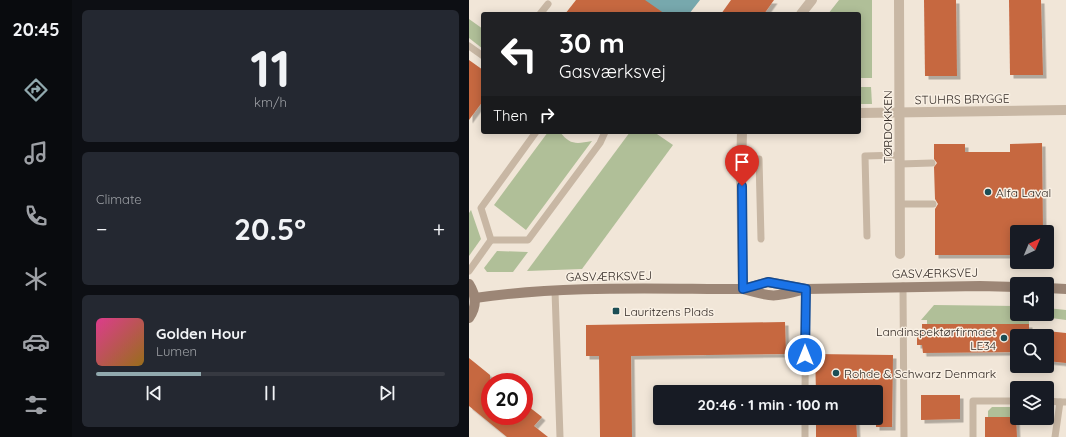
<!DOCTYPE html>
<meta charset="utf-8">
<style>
body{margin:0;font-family:Quicksand,sans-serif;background:#242831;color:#f1f3f6;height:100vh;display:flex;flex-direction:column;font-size:15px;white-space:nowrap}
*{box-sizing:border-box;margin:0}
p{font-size:13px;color:#9ea1a6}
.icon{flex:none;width:22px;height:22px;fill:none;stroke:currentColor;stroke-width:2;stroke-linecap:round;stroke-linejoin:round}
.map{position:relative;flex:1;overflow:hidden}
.details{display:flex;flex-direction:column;gap:10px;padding:10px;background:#0d0f14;width:397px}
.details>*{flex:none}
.guide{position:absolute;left:12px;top:12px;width:380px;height:122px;border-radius:4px;box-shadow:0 2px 10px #0003;background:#202124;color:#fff;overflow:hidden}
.needle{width:26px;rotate:44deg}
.controls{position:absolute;left:541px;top:225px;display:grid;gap:8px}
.controls a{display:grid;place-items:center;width:44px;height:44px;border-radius:4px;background:#171b24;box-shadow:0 2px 10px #0003;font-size:20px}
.speed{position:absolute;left:12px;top:373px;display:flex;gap:8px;font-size:20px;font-weight:700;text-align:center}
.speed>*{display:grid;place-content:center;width:52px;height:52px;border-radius:50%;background:#171b24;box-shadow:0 2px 10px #0003;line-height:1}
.speed .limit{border:6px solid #d22;background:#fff;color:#111}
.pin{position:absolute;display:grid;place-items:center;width:34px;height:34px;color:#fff;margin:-41px -17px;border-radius:50% 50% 50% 0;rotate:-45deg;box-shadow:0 0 4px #0007}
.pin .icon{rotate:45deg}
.me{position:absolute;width:44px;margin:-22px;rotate:0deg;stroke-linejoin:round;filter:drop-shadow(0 0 3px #0008)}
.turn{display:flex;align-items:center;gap:14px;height:84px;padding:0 12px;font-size:18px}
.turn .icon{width:52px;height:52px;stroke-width:2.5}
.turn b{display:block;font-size:28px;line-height:34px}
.then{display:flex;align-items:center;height:38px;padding:0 12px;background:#0003;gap:8px;font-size:15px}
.big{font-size:30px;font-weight:800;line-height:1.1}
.details .tile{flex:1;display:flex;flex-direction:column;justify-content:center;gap:6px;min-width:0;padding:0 14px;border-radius:6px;background:#242831}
.details .dial{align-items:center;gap:0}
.dial b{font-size:52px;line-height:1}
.song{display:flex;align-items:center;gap:12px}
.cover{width:48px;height:48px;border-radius:6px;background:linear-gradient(135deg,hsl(330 70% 55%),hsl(40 70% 35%))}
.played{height:4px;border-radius:2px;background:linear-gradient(90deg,#91a9ae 30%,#363941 30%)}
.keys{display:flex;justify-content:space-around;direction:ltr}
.heat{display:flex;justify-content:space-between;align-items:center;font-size:22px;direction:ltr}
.trip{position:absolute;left:184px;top:385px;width:230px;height:40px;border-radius:4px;background:#171b24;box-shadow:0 2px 10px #0003;font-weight:800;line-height:40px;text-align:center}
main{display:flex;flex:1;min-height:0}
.tab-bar{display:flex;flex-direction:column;width:72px;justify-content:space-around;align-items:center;background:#090b0e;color:#9ea1a6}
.tab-bar .icon{width:28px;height:28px}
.tab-bar .current{color:#91a9ae}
.tab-bar b{font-size:18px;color:#f1f3f6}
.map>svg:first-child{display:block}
.green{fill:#b0bf98}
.water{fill:#77a8ad}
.building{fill:#c66841;filter:url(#shadow)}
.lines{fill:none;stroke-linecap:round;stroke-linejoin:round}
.lane{stroke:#c8b7a4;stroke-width:7}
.street{stroke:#c8b7a4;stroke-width:10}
.secondary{stroke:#9c8676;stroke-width:10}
.route-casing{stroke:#114b97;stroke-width:10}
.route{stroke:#1a73e8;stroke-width:7}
.poi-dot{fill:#1c4e55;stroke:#f9f0e4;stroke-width:1.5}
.labels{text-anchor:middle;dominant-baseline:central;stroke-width:3;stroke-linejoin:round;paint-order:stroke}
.street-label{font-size:12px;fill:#342b26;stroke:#f9f0e4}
.poi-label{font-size:12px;fill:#342b26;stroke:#f9f0e4;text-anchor:start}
</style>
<main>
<nav class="tab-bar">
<b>20:45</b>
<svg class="icon current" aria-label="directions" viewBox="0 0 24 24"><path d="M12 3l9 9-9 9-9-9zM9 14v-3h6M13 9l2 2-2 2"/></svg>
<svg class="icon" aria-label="music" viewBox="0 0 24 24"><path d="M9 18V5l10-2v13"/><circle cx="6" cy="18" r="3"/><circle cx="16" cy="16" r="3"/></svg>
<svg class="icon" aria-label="phone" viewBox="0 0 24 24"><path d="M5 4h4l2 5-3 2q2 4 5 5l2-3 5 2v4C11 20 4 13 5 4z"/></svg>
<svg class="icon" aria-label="climate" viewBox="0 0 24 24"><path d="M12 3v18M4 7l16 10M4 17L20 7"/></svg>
<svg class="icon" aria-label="car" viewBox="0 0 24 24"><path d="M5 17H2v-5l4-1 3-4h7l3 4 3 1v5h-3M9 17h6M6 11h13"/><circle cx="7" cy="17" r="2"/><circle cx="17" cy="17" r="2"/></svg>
<svg class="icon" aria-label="filters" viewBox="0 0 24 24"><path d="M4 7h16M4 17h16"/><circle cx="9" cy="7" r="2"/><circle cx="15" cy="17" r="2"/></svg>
</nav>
<section class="details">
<div class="tile dial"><b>11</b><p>km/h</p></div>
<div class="tile"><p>Climate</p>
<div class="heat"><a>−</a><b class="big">20.5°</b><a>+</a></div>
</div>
<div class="tile">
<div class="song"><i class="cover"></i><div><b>Golden Hour</b><p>Lumen</p></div></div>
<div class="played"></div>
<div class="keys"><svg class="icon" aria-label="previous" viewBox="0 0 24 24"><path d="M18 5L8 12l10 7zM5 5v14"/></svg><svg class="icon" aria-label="pause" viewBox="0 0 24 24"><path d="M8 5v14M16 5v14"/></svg><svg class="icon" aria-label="next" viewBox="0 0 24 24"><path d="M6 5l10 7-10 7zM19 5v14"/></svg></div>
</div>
</section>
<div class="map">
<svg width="597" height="437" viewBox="0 0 597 437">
<defs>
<filter id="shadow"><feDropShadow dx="3.5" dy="3.5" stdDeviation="0" flood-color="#0004"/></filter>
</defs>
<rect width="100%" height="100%" fill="#f1e6d8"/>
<g class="green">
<path d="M 370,0 L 403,0 L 403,78 L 390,78 L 390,14 L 359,14 Z"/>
<path d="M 0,19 L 14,29 L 14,49 L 0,38 Z"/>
<path d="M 390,87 L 402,87 L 403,104 L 390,104 Z"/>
<path d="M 79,132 L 91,132 C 101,145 107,144 123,141 L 57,230 L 25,205 Z"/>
<path d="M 161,132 L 185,132 L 204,145 L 113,269 L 58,271 Z"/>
<path d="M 2,210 L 12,239 L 0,256 L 0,213 Z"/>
<path d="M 28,251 L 59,252 L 44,272 L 18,272 L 15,268 Z"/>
<path d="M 465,305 L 548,306 L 548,314 L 578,314 L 578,308 L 597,310 L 597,320 L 560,315 L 560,324 L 458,324 L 458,320 L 452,320 Z"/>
<path d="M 523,407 L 548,407 L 548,418 L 574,418 L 573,424 L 548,424 L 547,417 L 519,417 L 519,411 Z"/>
</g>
<path class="water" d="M 170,0 L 231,0 L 220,14 L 160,14 Z"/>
<g class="building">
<path d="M 107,0 L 176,0 L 196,14 L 96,14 Z"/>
<path d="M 262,0 L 305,0 L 295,14 L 252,14 Z"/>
<path d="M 455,0 L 487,0 L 488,76 L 456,76 Z"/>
<path d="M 540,0 L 572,0 L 574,75 L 541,75 Z"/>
<path d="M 0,60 L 14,70 L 14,101 L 0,120 Z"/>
<path d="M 573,143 L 574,232 L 548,232 L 548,255 L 466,255 L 466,209 L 469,204 L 466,199 L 465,167 L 468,163 L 465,159 L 465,144 L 496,144 L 496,152 L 541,152 L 541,144 Z"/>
<path d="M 316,322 L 317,354 L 162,356 L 163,437 L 131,437 L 130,356 L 117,356 L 117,325 Z"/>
<path d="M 453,324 L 560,324 L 560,336 L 548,336 L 548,352 L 454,353 L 453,345 L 448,345 L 448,333 L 453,333 Z"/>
<path d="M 578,331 L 597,333 L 597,363 L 578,361 Z"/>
<path d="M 346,354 L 424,355 L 423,427 L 407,427 L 407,392 L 347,392 Z"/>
<path d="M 0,358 L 21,375 L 21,416 L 55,416 L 55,403 L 73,417 L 65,426 L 79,437 L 38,437 L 0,406 Z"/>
<path d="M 452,395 L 491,395 L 491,419 L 452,420 Z"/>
<path d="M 516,417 L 547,417 L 548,437 L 516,437 Z"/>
<path d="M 347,418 L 387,418 L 388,437 L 347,437 Z"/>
</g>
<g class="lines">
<g class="lane">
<path d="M 71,14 L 79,4"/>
<path d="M 0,46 L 14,56"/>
<path d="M 67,132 L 12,208 L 22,240 L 59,240 L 131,143 L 136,132"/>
<path d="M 290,159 L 292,239"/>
<path d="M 431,164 L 463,163"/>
<path d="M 431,204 L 464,204"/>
<path d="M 398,236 L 396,156 L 431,155"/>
<path d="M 0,271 L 22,240"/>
<path d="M 434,286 L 435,437"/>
<path d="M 86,291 L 91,437"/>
<path d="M 336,392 L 337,289"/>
<path d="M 578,401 L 591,402"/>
<path d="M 336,437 L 336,418"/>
<path d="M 504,437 L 504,401 L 548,401"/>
<path d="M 586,437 L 591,402 L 597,402"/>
</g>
<g class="street">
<path d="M 430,0 L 431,254"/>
<path d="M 332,14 L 343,0"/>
<path d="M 390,113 L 597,110"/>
<path d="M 273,132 L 272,170 L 274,289"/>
</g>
<g class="secondary">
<path d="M 0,284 C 7,295 8,307 0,318"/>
<path d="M 578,288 L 597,289"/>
<path d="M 274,289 C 305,298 306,297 337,289 L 511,286 L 548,287"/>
<path d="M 6,298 C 94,285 185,289 274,289 L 299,282 L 337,289"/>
</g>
</g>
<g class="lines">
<defs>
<path id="route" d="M 273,186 L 274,289 L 299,282 L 337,289 L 336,355"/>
</defs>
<use href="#route" class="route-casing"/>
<use href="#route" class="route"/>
</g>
<g class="poi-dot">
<circle cx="519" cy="192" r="4"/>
<rect x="143" y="307" width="8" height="8" rx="2"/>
<circle cx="535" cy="338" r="4"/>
<circle cx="367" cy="373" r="4"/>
</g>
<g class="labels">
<g class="street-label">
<text transform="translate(493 99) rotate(-1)">STUHRS BRYGGE</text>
<text transform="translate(418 127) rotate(-90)">TØRDOKKEN</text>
<text transform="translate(466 273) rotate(-1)">GASVÆRKSVEJ</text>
<text transform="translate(140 276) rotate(-1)">GASVÆRKSVEJ</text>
</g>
<g class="poi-label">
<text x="527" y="192">Alfa Laval</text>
<text x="155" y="311">Lauritzens Plads</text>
<text x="527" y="331" text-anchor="end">Landinspektørfirmaet<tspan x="527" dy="14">LE34</tspan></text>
<text x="375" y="373">Rohde &amp; Schwarz Denmark</text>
</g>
</g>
</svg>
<div class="controls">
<a><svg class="needle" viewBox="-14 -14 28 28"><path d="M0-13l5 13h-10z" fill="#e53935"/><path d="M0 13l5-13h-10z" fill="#9ea1a6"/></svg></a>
<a><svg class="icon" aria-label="sound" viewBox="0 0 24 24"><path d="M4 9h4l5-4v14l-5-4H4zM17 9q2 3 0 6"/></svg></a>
<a><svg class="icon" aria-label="search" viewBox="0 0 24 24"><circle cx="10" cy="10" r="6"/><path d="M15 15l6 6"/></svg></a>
<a><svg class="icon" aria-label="layers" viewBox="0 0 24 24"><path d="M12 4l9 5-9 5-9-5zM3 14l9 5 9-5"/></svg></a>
</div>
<div class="speed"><div class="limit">20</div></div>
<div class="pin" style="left:273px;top:186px;background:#d93025"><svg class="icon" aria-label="arrive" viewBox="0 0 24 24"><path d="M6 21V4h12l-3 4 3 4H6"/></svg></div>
<svg class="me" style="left:336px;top:355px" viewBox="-20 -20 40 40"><circle r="17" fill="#1a73e8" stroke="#fff" stroke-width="3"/><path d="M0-11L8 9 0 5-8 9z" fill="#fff"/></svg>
<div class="trip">20:46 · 1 min · 100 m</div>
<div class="guide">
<div class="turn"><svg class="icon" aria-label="left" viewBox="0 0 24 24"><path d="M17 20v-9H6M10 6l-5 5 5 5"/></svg><div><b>30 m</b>Gasværksvej</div></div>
<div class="then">Then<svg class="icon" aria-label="right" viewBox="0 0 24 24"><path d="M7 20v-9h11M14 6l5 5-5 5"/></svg></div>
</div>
</div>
</main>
